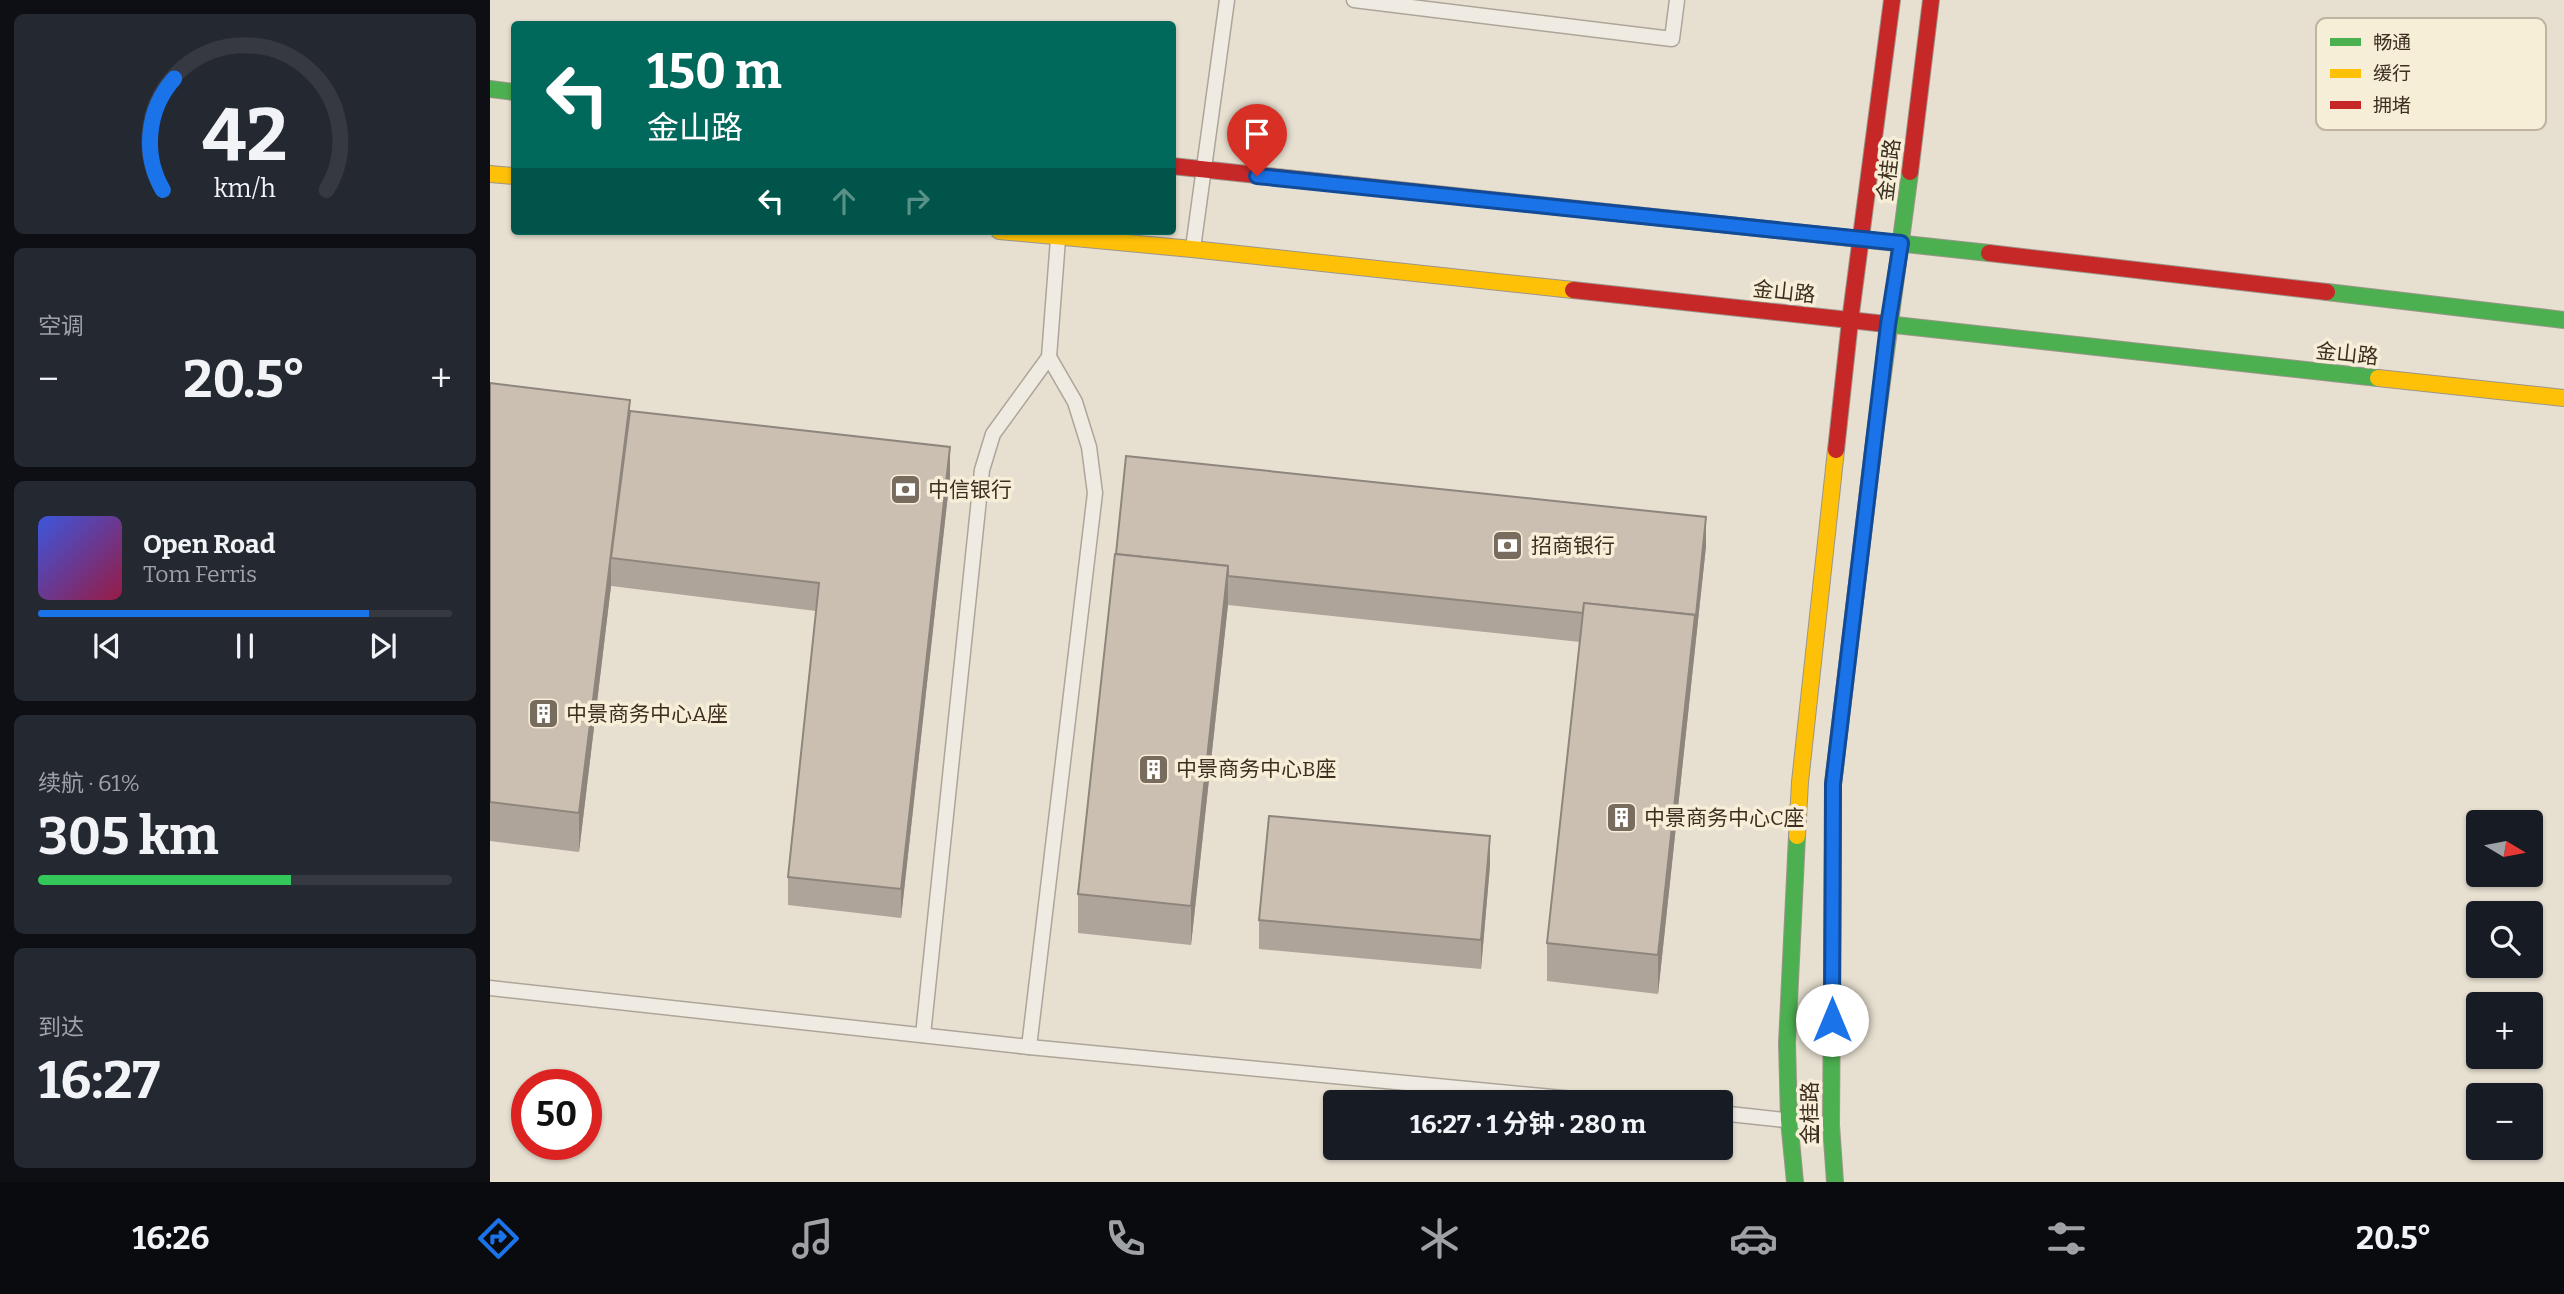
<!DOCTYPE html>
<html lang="zh">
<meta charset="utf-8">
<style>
body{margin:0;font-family:Bitter,"Noto Sans SC",serif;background:#242831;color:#f1f3f6;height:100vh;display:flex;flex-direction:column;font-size:26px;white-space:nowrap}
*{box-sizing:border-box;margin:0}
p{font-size:23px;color:#9ea1a6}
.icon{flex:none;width:38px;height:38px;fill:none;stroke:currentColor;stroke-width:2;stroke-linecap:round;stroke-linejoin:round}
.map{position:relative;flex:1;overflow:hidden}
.panel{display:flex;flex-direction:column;gap:14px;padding:14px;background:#0d0f14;width:490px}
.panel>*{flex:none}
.top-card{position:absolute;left:21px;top:21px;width:665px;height:214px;border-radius:7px;box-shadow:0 2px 5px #0004;background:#00695c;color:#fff;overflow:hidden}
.needle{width:46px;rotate:100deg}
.controls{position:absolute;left:1976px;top:810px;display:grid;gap:14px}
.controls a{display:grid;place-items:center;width:77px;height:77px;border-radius:7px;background:#171b24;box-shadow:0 2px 5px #0004;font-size:35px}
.speed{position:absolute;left:21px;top:1069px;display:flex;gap:14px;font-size:35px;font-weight:700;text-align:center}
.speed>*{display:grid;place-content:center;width:91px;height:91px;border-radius:50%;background:#171b24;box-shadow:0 2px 5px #0004;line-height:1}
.speed .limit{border:10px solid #d22;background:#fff;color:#111}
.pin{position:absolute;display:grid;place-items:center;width:60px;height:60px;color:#fff;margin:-72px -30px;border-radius:50% 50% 50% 0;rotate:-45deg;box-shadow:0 0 7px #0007}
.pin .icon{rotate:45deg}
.me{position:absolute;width:77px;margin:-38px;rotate:0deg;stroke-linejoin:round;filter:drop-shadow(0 0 5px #0008)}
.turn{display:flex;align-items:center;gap:24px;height:147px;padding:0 21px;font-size:32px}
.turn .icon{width:91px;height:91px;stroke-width:2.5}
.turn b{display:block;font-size:49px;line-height:60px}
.lanes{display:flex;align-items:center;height:66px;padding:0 21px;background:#0003;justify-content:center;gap:35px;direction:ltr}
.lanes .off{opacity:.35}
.big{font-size:52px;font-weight:700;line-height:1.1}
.panel .card{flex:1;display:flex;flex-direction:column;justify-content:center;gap:10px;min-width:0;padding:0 24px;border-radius:10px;background:#242831}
.panel .dial{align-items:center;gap:0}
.dial svg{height:182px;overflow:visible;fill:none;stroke:#363941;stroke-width:7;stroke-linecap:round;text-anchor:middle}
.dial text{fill:#f1f3f6;stroke:none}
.song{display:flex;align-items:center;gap:21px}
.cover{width:84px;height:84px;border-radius:10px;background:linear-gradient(135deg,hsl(230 70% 55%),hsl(340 70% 35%))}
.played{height:7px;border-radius:4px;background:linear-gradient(90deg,#1a73e8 80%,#363941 80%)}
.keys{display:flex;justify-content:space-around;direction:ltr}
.heat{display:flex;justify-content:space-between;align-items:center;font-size:38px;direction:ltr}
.charge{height:10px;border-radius:5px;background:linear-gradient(90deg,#34c759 61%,#363941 0)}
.trip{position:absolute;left:833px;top:1090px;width:410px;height:70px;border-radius:7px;background:#171b24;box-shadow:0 2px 5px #0004;font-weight:700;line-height:70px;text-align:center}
.tabs{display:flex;height:112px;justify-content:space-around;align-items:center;background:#090b0e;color:#9ea1a6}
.tabs .icon{width:49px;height:49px}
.tabs .current{color:#1a73e8}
.tabs b{font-size:32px;color:#f1f3f6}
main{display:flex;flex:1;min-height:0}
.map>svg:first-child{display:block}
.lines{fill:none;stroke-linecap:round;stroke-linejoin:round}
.lane-casing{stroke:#ada599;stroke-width:17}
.fast-casing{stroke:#9c958a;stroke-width:18}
.slow-casing{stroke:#9c958a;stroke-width:18}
.jam-casing{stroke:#9c958a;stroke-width:18}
.lane{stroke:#efebe3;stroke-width:14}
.fast{stroke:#4caf50;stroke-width:16}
.slow{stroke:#ffc107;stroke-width:16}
.jam{stroke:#c62828;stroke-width:16}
.wall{fill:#afa499}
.shaded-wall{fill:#8e867d}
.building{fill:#cbbfb2;stroke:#8e867d;stroke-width:2}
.route-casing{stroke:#114b97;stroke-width:18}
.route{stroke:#1a73e8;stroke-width:12}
.labels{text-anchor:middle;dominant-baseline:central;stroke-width:7;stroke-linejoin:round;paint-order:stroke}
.street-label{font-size:21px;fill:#3d2e20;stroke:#f7eed8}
.poi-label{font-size:21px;fill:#3d2e20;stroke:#f7eed8;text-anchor:start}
.key{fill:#f7eed8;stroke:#bfb4a1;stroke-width:2}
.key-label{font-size:19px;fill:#3d2e20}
</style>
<main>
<section class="panel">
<div class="card dial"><svg viewBox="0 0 100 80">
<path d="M14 69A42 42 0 1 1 86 69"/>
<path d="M14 69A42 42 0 0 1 19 20" stroke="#1a73e8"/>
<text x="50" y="56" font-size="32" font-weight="700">42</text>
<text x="50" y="72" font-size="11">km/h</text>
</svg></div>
<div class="card"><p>空调</p>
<div class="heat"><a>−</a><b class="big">20.5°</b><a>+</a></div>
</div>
<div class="card">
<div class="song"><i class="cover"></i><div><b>Open Road</b><p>Tom Ferris</p></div></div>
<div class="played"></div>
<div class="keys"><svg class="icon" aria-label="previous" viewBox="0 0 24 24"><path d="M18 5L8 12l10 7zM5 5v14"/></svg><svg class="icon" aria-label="pause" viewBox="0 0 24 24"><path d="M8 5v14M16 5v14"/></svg><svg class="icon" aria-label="next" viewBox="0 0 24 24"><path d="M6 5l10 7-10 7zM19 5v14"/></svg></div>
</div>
<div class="card"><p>续航 · 61%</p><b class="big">305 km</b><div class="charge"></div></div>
<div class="card"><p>到达</p><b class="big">16:27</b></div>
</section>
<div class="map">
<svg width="2074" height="1182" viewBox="0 0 2074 1182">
<rect width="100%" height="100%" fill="#e7e0d1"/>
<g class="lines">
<defs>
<g id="lane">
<path d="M 864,0 L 1182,39 L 1187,0"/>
<path d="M 703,248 L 737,0"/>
<path d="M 0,988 L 539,1047 L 1115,1102"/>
<path d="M 433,1035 L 492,470 L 503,434 L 559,357 L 568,239"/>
<path d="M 539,1047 L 605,493 L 599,447 L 585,402 L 559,357"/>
<path d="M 1230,1113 L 1340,1125"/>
</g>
<g id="fast">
<path d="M 0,89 L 24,92"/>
<path d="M 1211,222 L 1499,253"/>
<path d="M 1837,292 L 2074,320"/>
<path d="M 1396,324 L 1888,378"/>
<path d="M 1384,442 L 1420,172"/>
<path d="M 1343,848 L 1341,1125 L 1345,1182"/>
<path d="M 1305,1182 L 1299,1120 L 1297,1043 L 1307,836"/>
</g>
<g id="slow">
<path d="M 0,174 L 24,176"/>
<path d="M 509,231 L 702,249 L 1083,290"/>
<path d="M 1888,378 L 2074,398"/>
<path d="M 1307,836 L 1310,782 L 1346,450"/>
<path d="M 1343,848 L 1343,784 L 1384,442"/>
</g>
<g id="jam">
<path d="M 682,166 L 1211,222"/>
<path d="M 1420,172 L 1441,0"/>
<path d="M 1499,253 L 1837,292"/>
<path d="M 1083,290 L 1396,324"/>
<path d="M 1346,450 L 1360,321 L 1402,0"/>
</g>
</defs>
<use href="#lane" class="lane-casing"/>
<use href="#fast" class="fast-casing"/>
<use href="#slow" class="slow-casing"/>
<use href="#jam" class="jam-casing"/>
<use href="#lane" class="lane"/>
<use href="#fast" class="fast"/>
<use href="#slow" class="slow"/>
<use href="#jam" class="jam"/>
</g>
<g class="wall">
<path d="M 0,383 L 460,476 L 411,918 L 298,905 L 298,877 L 326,611 L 121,586 L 89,852 L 0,841 Z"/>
<path d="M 1216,546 L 1168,994 L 1057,981 L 1057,943 L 1090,642 L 738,605 L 701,945 L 588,933 L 588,894 L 625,554 Z"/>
<path d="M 1000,865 L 991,969 L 769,949 L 769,920 Z"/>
</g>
<g class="shaded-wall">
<path d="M 140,400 L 140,439 L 121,558 L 121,586 L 89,852 L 89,813 Z"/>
<path d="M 460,447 L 460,476 L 411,918 L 411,889 Z"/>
<path d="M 1216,517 L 1216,546 L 1168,994 L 1168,955 Z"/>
<path d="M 738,566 L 738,604 L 701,945 L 701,906 Z"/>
<path d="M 1000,836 L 1000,865 L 991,969 L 991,940 Z"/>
</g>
<g class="building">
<path d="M 0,383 L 140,400 L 89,813 L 0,802 Z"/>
<path d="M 140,411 L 460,447 L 411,889 L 298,877 L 329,583 L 121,558 Z"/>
<path d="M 636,456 L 1216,517 L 1205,625 L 1205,615 L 1094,603 L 1093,613 L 738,576 L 738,566 L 626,554 Z"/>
<path d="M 625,554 L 738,566 L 701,906 L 588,894 Z"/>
<path d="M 1094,603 L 1205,615 L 1168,955 L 1057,943 Z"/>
<path d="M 779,816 L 1000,836 L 991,940 L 769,920 Z"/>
</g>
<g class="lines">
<defs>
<path id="route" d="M 767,176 L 1411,243 L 1398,325 L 1343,784 L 1342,1020"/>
</defs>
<use href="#route" class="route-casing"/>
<use href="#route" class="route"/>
</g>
<defs>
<symbol id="bank-square" viewBox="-11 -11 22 22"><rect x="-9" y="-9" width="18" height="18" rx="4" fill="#786c5e" stroke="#f7eed8"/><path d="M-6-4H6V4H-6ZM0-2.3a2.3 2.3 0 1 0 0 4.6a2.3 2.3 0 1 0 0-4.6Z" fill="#fff"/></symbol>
<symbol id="building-square" viewBox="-11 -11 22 22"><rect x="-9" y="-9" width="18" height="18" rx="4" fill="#786c5e" stroke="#f7eed8"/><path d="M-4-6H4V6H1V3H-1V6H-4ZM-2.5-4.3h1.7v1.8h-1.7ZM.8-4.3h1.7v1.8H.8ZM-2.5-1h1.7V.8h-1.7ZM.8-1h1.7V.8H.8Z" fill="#fff"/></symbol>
</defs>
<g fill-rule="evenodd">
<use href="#bank-square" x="398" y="472" width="35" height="35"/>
<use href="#bank-square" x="1000" y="528" width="35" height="35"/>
<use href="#building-square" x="36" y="696" width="35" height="35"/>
<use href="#building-square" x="646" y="752" width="35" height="35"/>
<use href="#building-square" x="1114" y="800" width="35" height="35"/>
</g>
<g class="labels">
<g class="street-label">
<text transform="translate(1399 170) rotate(-83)">金桂路</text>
<text transform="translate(1294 292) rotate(6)">金山路</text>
<text transform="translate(1857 354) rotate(6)">金山路</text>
<text transform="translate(1320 1113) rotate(-90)">金桂路</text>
</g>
<g class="poi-label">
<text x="438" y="490">中信银行</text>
<text x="1041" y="546">招商银行</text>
<text x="76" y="714">中景商务中心A座</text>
<text x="686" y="769">中景商务中心B座</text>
<text x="1154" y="818">中景商务中心C座</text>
</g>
</g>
<rect x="1826" y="18" width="230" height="112" rx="10" class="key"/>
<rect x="1840" y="38" width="31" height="8" fill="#4caf50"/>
<rect x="1840" y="69" width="31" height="9" fill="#ffc107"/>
<rect x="1840" y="101" width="31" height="8" fill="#c62828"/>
<g class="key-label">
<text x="1883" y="49">畅通</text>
<text x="1883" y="80">缓行</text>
<text x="1883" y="112">拥堵</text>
</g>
</svg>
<div class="controls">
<a><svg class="needle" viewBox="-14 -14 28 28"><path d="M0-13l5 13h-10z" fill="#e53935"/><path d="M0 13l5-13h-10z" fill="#9ea1a6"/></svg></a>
<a><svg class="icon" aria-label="search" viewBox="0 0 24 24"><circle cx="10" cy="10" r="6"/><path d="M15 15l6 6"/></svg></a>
<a>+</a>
<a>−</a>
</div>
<div class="speed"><div class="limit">50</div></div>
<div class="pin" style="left:767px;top:176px;background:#d93025"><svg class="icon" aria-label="arrive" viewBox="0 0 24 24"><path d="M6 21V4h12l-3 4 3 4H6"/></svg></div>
<svg class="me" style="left:1342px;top:1020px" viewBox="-20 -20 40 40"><circle r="19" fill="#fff"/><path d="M0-13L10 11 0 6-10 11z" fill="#1a73e8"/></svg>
<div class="trip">16:27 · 1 分钟 · 280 m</div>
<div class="top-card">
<div class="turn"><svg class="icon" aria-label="left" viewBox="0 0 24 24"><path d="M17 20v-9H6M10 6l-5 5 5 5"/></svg><div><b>150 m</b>金山路</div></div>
<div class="lanes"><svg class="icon" aria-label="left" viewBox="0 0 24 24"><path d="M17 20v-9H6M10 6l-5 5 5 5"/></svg><svg class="icon off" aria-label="ahead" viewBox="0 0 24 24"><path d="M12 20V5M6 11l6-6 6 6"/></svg><svg class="icon off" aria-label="right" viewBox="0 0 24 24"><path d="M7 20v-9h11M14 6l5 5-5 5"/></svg></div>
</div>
</div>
</main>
<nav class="tabs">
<b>16:26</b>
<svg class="icon current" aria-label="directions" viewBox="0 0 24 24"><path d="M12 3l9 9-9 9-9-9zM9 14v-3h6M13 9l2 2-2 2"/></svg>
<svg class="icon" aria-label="music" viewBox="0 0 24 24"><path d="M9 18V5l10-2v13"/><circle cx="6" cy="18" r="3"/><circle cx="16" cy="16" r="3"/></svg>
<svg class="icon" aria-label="phone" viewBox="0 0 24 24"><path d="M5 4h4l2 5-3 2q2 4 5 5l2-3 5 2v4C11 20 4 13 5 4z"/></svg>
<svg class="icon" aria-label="climate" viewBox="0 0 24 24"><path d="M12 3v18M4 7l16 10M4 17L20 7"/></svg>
<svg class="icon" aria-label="car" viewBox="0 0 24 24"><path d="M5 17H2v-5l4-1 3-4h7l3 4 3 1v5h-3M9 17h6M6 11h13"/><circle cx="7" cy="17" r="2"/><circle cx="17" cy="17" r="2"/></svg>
<svg class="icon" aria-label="filters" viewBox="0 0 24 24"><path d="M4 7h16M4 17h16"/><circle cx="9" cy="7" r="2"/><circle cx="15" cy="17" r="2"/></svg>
<b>20.5°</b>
</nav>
